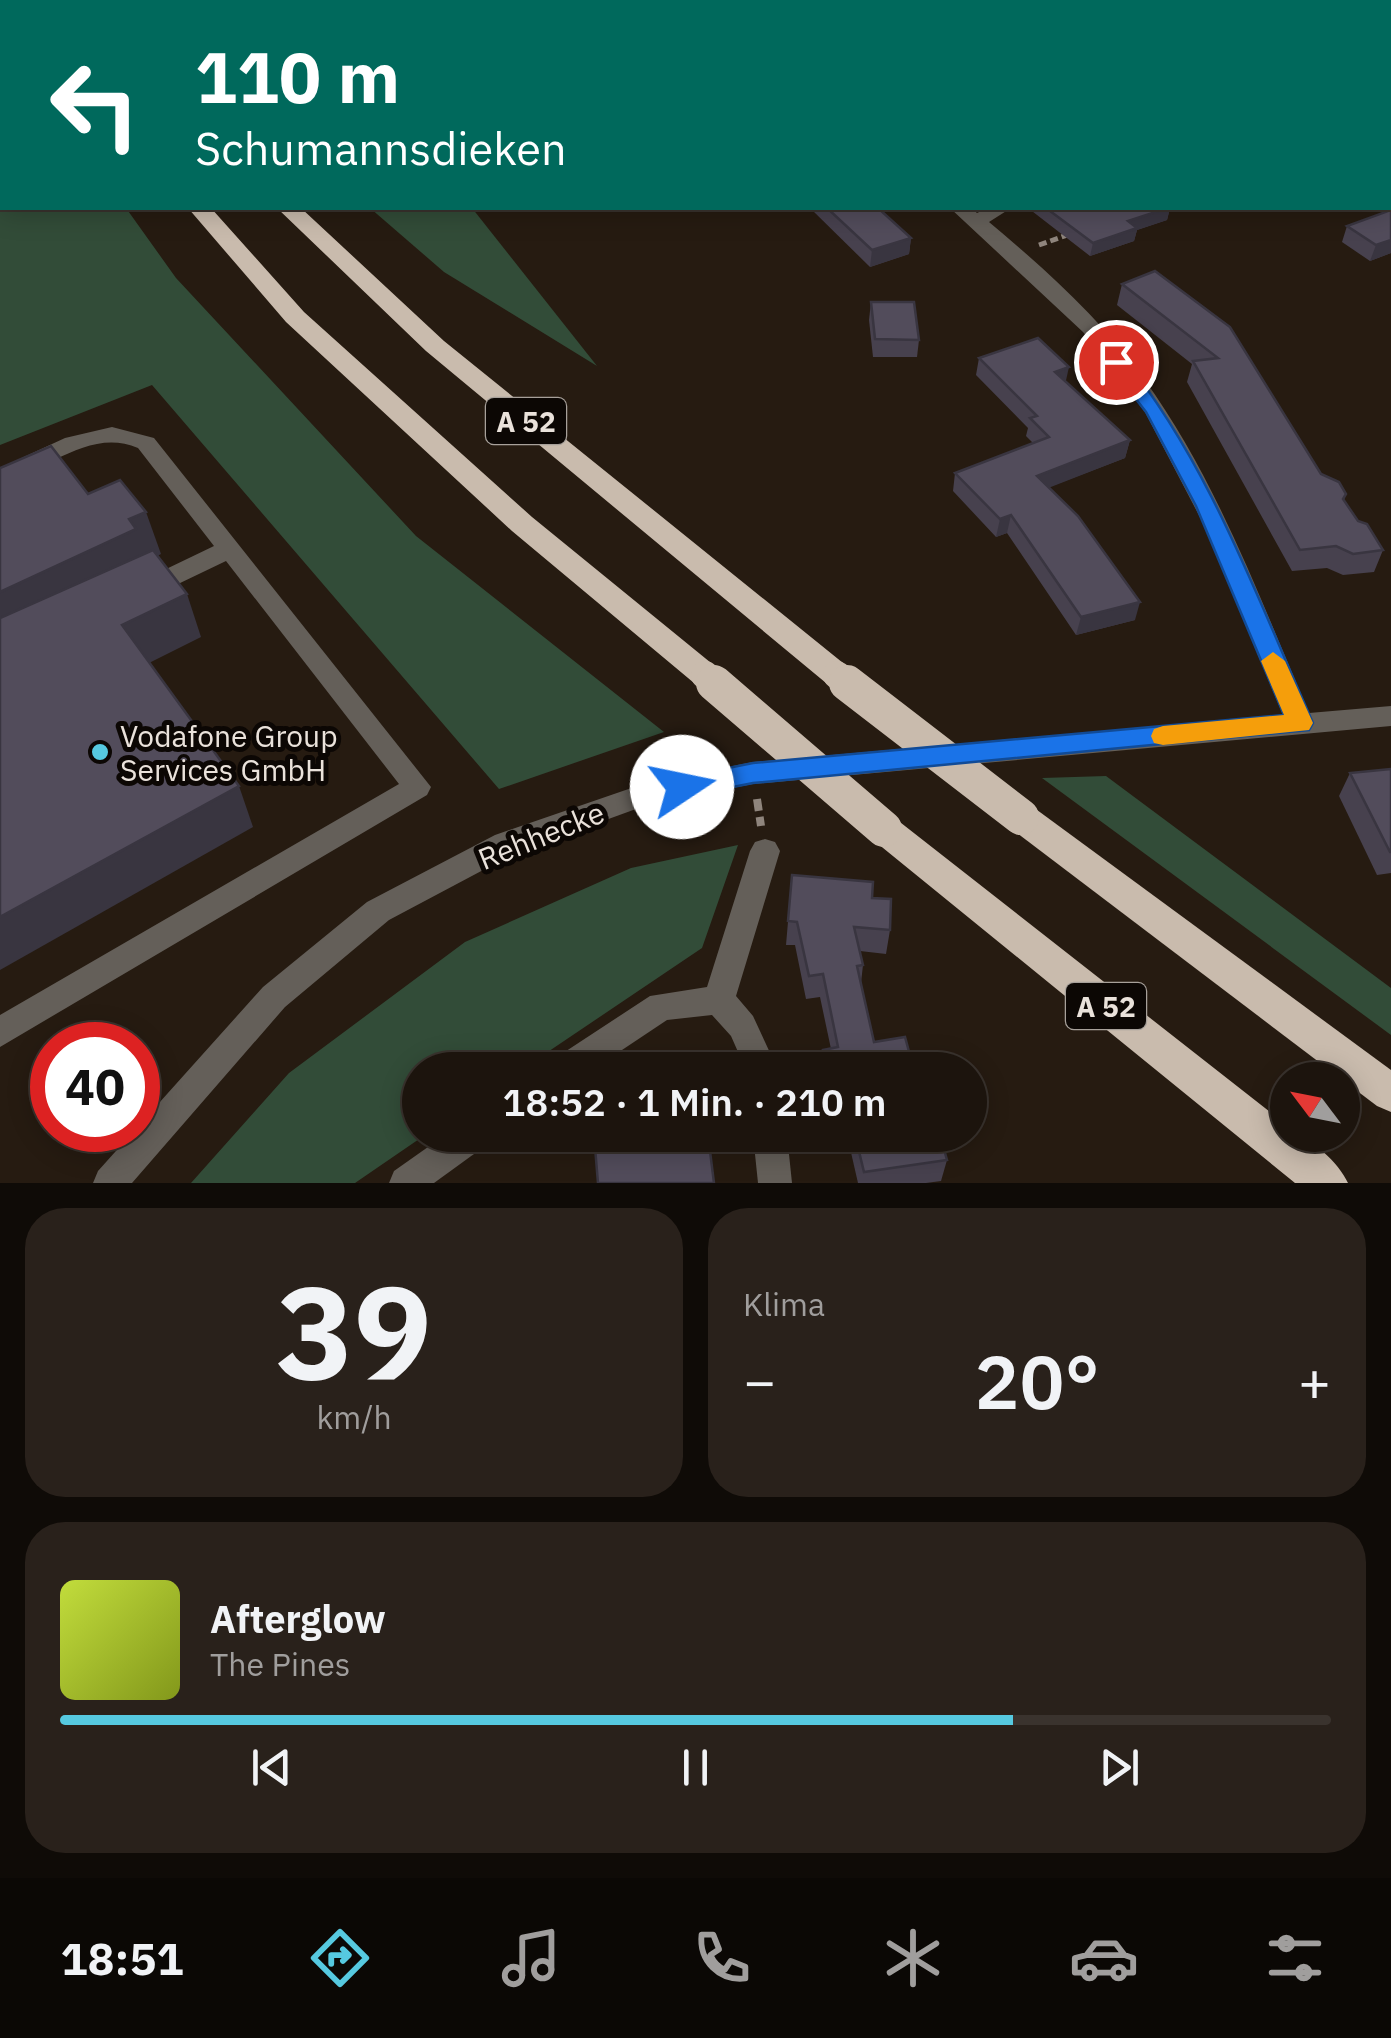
<!DOCTYPE html>
<html lang="de">
<meta charset="utf-8">
<style>
body{margin:0;font-family:"IBM Plex Sans",sans-serif;background:#29211b;color:#f1f3f6;height:100vh;display:flex;flex-direction:column;font-size:38px;white-space:nowrap}
*{box-sizing:border-box;margin:0}
p{font-size:32px;color:#a09e9d}
.icon{flex:none;width:55px;height:55px;fill:none;stroke:currentColor;stroke-width:2;stroke-linecap:round;stroke-linejoin:round}
.map{position:relative;height:1183px;overflow:hidden}
.sheet{display:flex;flex-direction:column;gap:25px;padding:25px;background:#0f0b07;flex:1}
.sheet>*{flex:none}
.hud{position:absolute;left:0px;top:0px;width:1392px;height:210px;box-shadow:0 5px 25px #0003,0 0 0 2px #3a332e;background:#00695c;color:#fff;overflow:hidden}
.needle{width:65px;rotate:302deg}
.fabs{position:absolute;left:1270px;top:1062px;display:grid;gap:20px}
.fabs a{display:grid;place-items:center;width:90px;height:90px;border-radius:50%;background:#1c140d;box-shadow:0 5px 25px #0003,0 0 0 2px #3a332e;font-size:50px}
.speed{position:absolute;left:30px;top:1022px;display:flex;gap:20px;font-size:50px;font-weight:700;text-align:center}
.speed>*{display:grid;place-content:center;width:130px;height:130px;border-radius:50%;background:#1c140d;box-shadow:0 5px 25px #0003,0 0 0 2px #3a332e;line-height:1}
.speed .limit{border:15px solid #d22;background:#fff;color:#111}
.pin{position:absolute;display:grid;place-items:center;width:85px;height:85px;color:#fff;margin:-42px;border:5px solid #fff;border-radius:50%;box-shadow:0 2px 10px #0007}
.me{position:absolute;width:110px;margin:-55px;rotate:79deg;stroke-linejoin:round;filter:drop-shadow(0 0 8px #0008)}
.turn{display:flex;align-items:center;gap:35px;height:210px;padding:0 30px;font-size:45px}
.turn .icon{width:130px;height:130px;stroke-width:2.5}
.turn b{display:block;font-size:70px;line-height:85px}
.big{font-size:75px;font-weight:600;line-height:1.1}
.sheet .card{flex:1;display:flex;flex-direction:column;justify-content:center;gap:15px;min-width:0;padding:0 35px;border-radius:40px;background:#29211b}
.sheet .dial{align-items:center;gap:0}
.dial b{font-size:130px;line-height:1}
.song{display:flex;align-items:center;gap:30px}
.cover{width:120px;height:120px;border-radius:15px;background:linear-gradient(135deg,hsl(70 70% 55%),hsl(70 70% 35%))}
.played{height:10px;border-radius:5px;background:linear-gradient(90deg,#56c9e0 75%,#3a332e 75%)}
.keys{display:flex;justify-content:space-around;direction:ltr}
.heat{display:flex;justify-content:space-between;align-items:center;font-size:55px;direction:ltr}
.sheet .tiles{flex:1;display:grid;gap:25px;grid-template-columns:1fr 1fr}
.card:last-child{grid-column:span 2}
.trip{position:absolute;left:402px;top:1052px;width:585px;height:100px;border-radius:50px;background:#1c140d;box-shadow:0 5px 25px #0003,0 0 0 2px #3a332e;font-weight:600;line-height:100px;text-align:center}
.menu{display:flex;height:160px;justify-content:space-around;align-items:center;background:#0b0805;color:#a09e9d}
.menu .icon{width:70px;height:70px}
.menu .on{color:#56c9e0}
.menu b{font-size:45px;color:#f1f3f6}
.map>svg:first-child{display:block}
.green{fill:#324c38}
.lines{fill:none;stroke-linecap:round;stroke-linejoin:round}
.path-far1{stroke:#8f857d;stroke-width:5;stroke-dasharray:8 4;stroke-linecap:butt}
.path{stroke:#8f857d;stroke-width:8;stroke-dasharray:12 6;stroke-linecap:butt}
.minor{fill:#645f59;fill-rule:evenodd}
.highway{fill:#c9bbad;fill-rule:evenodd}
.highway-bridge-far1{stroke:#c9bbad;stroke-width:28}
.highway-bridge{stroke:#c9bbad;stroke-width:36}
.wall{fill:#47414e}
.shaded-wall{fill:#393540}
.building{fill:#524c5b;stroke:#393540;stroke-width:2.5}
.route{fill:#1a73e8;stroke:#114b97;stroke-width:2.5}
.slow{fill:#f59e0b}
.poi-dot{fill:#56c9e0;stroke:#0c0704;stroke-width:4}
.labels{text-anchor:middle;dominant-baseline:central;stroke-width:10;stroke-linejoin:round;paint-order:stroke}
.shield{fill:#0c0704;stroke:#a7a09a;stroke-width:2.5}
.shield-label{font-size:28px;font-weight:bold;fill:#eae2db}
.poi-label{font-size:30px;fill:#eae2db;stroke:#0c0704;text-anchor:start}
.street-label{font-size:30px;fill:#eae2db;stroke:#0c0704}
</style>
<div class="map">
<svg width="1391" height="1183" viewBox="0 0 1391 1183">
<rect width="100%" height="100%" fill="#261b11"/>
<g class="green">
<path d="M 0,30 L 2,208 L 126,208 L 176,278 L 416,536 L 664,732 L 499,789 L 152,385 L 0,445 Z"/>
<path d="M 370,208 L 472,208 L 597,366 L 444,272 Z"/>
<path d="M 1106,776 L 1391,988 L 1391,1035 L 1042,778 Z"/>
<path d="M 738,845 L 702,948 L 521,1070 L 420,1070 L 420,1135 L 425,1135 L 355,1183 L 191,1183 L 289,1073 L 465,942 L 631,868 Z"/>
</g>
<g class="lines">
<path class="path-far1" d="M 1039,245 L 1070,234"/>
<path class="path" d="M 757,799 L 761,826"/>
<g class="minor">
<path d="M 703,0 L 721,0 L 722,2 L 705,2 Z"/>
<path d="M 950,208 L 971,208 L 977,213 L 988,208 L 1011,208 L 989,222 C 1045,269 1101,319 1144,379 C 1217,480 1260,599 1309,713 L 1391,706 L 1391,726 L 753,784 L 647,805 L 515,853 L 389,920 L 285,1007 L 132,1183 L 93,1183 L 98,1171 L 263,987 L 367,902 L 495,835 L 646,783 L 753,762 L 1283,715 L 1204,525 L 1145,412 L 1083,332 Z"/>
<path d="M 112,427 L 154,438 L 431,787 L 427,795 L 0,1047 L 0,1015 L 399,784 L 226,561 L 153,596 L 135,596 L 132,590 L 135,584 L 214,546 L 138,448 C 89,427 45,472 0,485 L 0,468 L 65,438 Z"/>
<path d="M 765,839 L 775,842 L 780,851 L 736,996 L 753,1016 L 778,1070 L 746,1070 L 731,1036 L 712,1015 L 667,1020 L 592,1070 L 549,1070 L 554,1059 L 650,996 L 707,987 L 750,851 L 755,842 Z"/>
<path d="M 445,1135 L 490,1135 L 485,1146 L 434,1183 L 389,1183 L 394,1171 Z"/>
<path d="M 753,1135 L 787,1135 L 792,1183 L 758,1183 Z"/>
</g>
<g class="highway">
<path d="M 27,0 L 46,0 L 48,2 L 28,2 Z"/>
<path d="M 101,0 L 120,0 L 122,2 L 102,2 Z"/>
<path d="M 188,208 L 211,208 L 304,312 L 532,517 L 716,667 L 721,675 L 716,683 L 705,687 L 694,683 L 512,531 L 286,322 Z"/>
<path d="M 277,208 L 301,208 L 444,341 L 848,667 L 853,675 L 848,683 L 837,687 L 826,683 L 426,351 Z"/>
<path d="M 1021,803 L 1033,807 L 1391,1070 L 1391,1112 L 1377,1106 L 1009,827 L 1004,817 L 1009,807 Z"/>
<path d="M 884,815 L 896,819 L 1288,1126 L 1288,1135 C 1310,1135 1339,1163 1348,1183 L 1295,1183 L 872,839 L 867,829 L 872,819 Z"/>
</g>
<g class="highway-bridge-far1">
<path d="M 705,675 L 717,685"/>
<path d="M 837,675 L 850,685"/>
</g>
<g class="highway-bridge">
<path d="M 714,683 L 884,829"/>
<path d="M 847,683 L 1021,817"/>
</g>
</g>
<g class="wall">
<path d="M 810,208 L 878,208 L 911,238 L 909,254 L 870,267 Z"/>
<path d="M 1028,208 L 1170,208 L 1167,220 L 1137,230 L 1134,241 L 1090,256 Z"/>
<path d="M 1391,210 L 1391,253 L 1370,261 L 1342,242 L 1347,226 Z"/>
<path d="M 1155,271 L 1321,474 L 1346,494 L 1344,500 L 1358,521 L 1383,550 L 1374,572 L 1343,575 L 1327,568 L 1292,571 L 1187,382 L 1192,364 L 1117,305 L 1122,284 Z"/>
<path d="M 871,302 L 919,340 L 917,357 L 873,357 L 869,320 Z"/>
<path d="M 979,358 L 1065,382 L 1130,440 L 1125,458 L 1049,487 L 1135,620 L 1076,635 L 1007,533 L 996,537 L 953,491 L 955,473 L 1033,443 L 1026,436 L 1028,428 L 976,375 Z"/>
<path d="M 1391,769 L 1391,873 L 1377,875 L 1339,796 L 1350,773 Z"/>
<path d="M 792,875 L 872,898 L 890,930 L 886,954 L 860,951 L 863,965 L 861,983 L 874,1042 L 914,1070 L 820,1070 L 823,1050 L 831,1049 L 820,997 L 806,999 L 795,945 L 786,945 Z"/>
<path d="M 847,1135 L 940,1135 L 947,1160 L 941,1181 L 926,1183 L 858,1183 Z"/>
</g>
<g class="shaded-wall">
<path d="M 1170,208 L 1167,220 L 1137,230 L 1134,241 L 1090,256 L 1093,243 L 1128,221 Z"/>
<path d="M 911,238 L 909,254 L 870,267 L 872,250 Z"/>
<path d="M 1391,240 L 1391,253 L 1370,261 L 1376,245 Z"/>
<path d="M 1069,367 L 1065,385 L 1055,372 Z"/>
<path d="M 1130,440 L 1125,458 L 1033,494 L 1037,476 Z"/>
<path d="M 146,512 L 161,554 L 0,644 L 0,592 L 129,519 Z"/>
<path d="M 1011,515 L 1007,533 L 996,537 L 1000,519 Z"/>
<path d="M 187,594 L 201,637 L 139,668 L 122,625 Z"/>
<path d="M 1140,602 L 1135,620 L 1076,635 L 1081,617 Z"/>
<path d="M 239,786 L 253,827 L 0,970 L 0,917 Z"/>
</g>
<g class="building">
<path d="M 827,208 L 878,208 L 911,238 L 872,250 Z"/>
<path d="M 1046,208 L 1168,208 L 1128,221 L 1137,228 L 1093,243 Z"/>
<path d="M 1391,210 L 1391,240 L 1376,245 L 1347,226 Z"/>
<path d="M 1155,271 L 1230,327 L 1321,474 L 1339,482 L 1346,494 L 1343,499 L 1358,521 L 1367,524 L 1383,550 L 1353,554 L 1336,546 L 1300,550 L 1193,361 L 1218,358 L 1122,284 Z"/>
<path d="M 871,302 L 914,302 L 919,340 L 875,339 Z"/>
<path d="M 1038,338 L 1069,367 L 1055,372 L 1130,440 L 1037,476 L 1078,516 L 1140,602 L 1081,617 L 1011,515 L 1000,519 L 955,473 L 1049,437 L 1030,418 L 1037,416 L 979,358 Z"/>
<path d="M 51,446 L 88,494 L 120,480 L 146,512 L 129,519 L 136,529 L 0,592 L 0,468 Z"/>
<path d="M 153,550 L 187,594 L 122,625 L 239,786 L 0,917 L 0,618 Z"/>
<path d="M 1391,769 L 1391,852 L 1390,852 L 1350,773 Z"/>
<path d="M 792,875 L 873,882 L 872,898 L 891,899 L 890,930 L 854,927 L 863,965 L 857,966 L 874,1042 L 905,1037 L 914,1070 L 828,1070 L 823,1050 L 838,1047 L 823,974 L 809,976 L 797,922 L 788,921 Z"/>
<path d="M 594,1135 L 708,1135 L 714,1183 L 598,1183 Z"/>
<path d="M 855,1135 L 940,1135 L 947,1160 L 864,1172 Z"/>
</g>
<path class="route" d="M 1116,355 L 1123,357 C 1210,465 1257,598 1313,723 L 1309,730 L 753,783 L 682,797 L 673,794 L 669,787 L 673,779 L 753,763 L 1284,715 L 1196,506 L 1146,412 L 1107,362 Z"/>
<path class="slow" d="M 1273,652 L 1285,661 L 1313,723 L 1309,730 L 1163,745 L 1154,743 L 1151,736 L 1154,729 L 1163,726 L 1284,715 L 1261,661 Z"/>
<circle class="poi-dot" cx="100" cy="752" r="10"/>
<g class="labels">
<g class="shield">
<rect x="486" y="398" width="80" height="46" rx="8"/>
<rect x="1066" y="983" width="80" height="46" rx="8"/>
</g>
<g class="shield-label">
<text x="526" y="421">A 52</text>
<text x="1106" y="1006">A 52</text>
</g>
<g class="poi-label">
<text x="120" y="735">Vodafone Group<tspan x="120" dy="34">Services GmbH</tspan></text>
</g>
<g class="street-label">
<text transform="translate(541 835) rotate(-22)">Rehhecke</text>
</g>
</g>
</svg>
<div class="fabs">
<a><svg class="needle" viewBox="-14 -14 28 28"><path d="M0-13l5 13h-10z" fill="#e53935"/><path d="M0 13l5-13h-10z" fill="#a09e9d"/></svg></a>
</div>
<div class="speed"><div class="limit">40</div></div>
<div class="pin" style="left:1116px;top:362px;background:#d93025"><svg class="icon" aria-label="arrive" viewBox="0 0 24 24"><path d="M6 21V4h12l-3 4 3 4H6"/></svg></div>
<svg class="me" style="left:682px;top:787px" viewBox="-20 -20 40 40"><circle r="19" fill="#fff"/><path d="M0-13L10 11 0 6-10 11z" fill="#1a73e8"/></svg>
<div class="trip">18:52 · 1 Min. · 210 m</div>
<div class="hud">
<div class="turn"><svg class="icon" aria-label="left" viewBox="0 0 24 24"><path d="M17 20v-9H6M10 6l-5 5 5 5"/></svg><div><b>110 m</b>Schumannsdieken</div></div>
</div>
</div>
<section class="sheet">
<div class="tiles">
<div class="card dial"><b>39</b><p>km/h</p></div>
<div class="card"><p>Klima</p>
<div class="heat"><a>−</a><b class="big">20°</b><a>+</a></div>
</div>
<div class="card">
<div class="song"><i class="cover"></i><div><b>Afterglow</b><p>The Pines</p></div></div>
<div class="played"></div>
<div class="keys"><svg class="icon" aria-label="previous" viewBox="0 0 24 24"><path d="M18 5L8 12l10 7zM5 5v14"/></svg><svg class="icon" aria-label="pause" viewBox="0 0 24 24"><path d="M8 5v14M16 5v14"/></svg><svg class="icon" aria-label="next" viewBox="0 0 24 24"><path d="M6 5l10 7-10 7zM19 5v14"/></svg></div>
</div>
</div>
</section>
<nav class="menu">
<b>18:51</b>
<svg class="icon on" aria-label="directions" viewBox="0 0 24 24"><path d="M12 3l9 9-9 9-9-9zM9 14v-3h6M13 9l2 2-2 2"/></svg>
<svg class="icon" aria-label="music" viewBox="0 0 24 24"><path d="M9 18V5l10-2v13"/><circle cx="6" cy="18" r="3"/><circle cx="16" cy="16" r="3"/></svg>
<svg class="icon" aria-label="phone" viewBox="0 0 24 24"><path d="M5 4h4l2 5-3 2q2 4 5 5l2-3 5 2v4C11 20 4 13 5 4z"/></svg>
<svg class="icon" aria-label="climate" viewBox="0 0 24 24"><path d="M12 3v18M4 7l16 10M4 17L20 7"/></svg>
<svg class="icon" aria-label="car" viewBox="0 0 24 24"><path d="M5 17H2v-5l4-1 3-4h7l3 4 3 1v5h-3M9 17h6M6 11h13"/><circle cx="7" cy="17" r="2"/><circle cx="17" cy="17" r="2"/></svg>
<svg class="icon" aria-label="filters" viewBox="0 0 24 24"><path d="M4 7h16M4 17h16"/><circle cx="9" cy="7" r="2"/><circle cx="15" cy="17" r="2"/></svg>
</nav>
